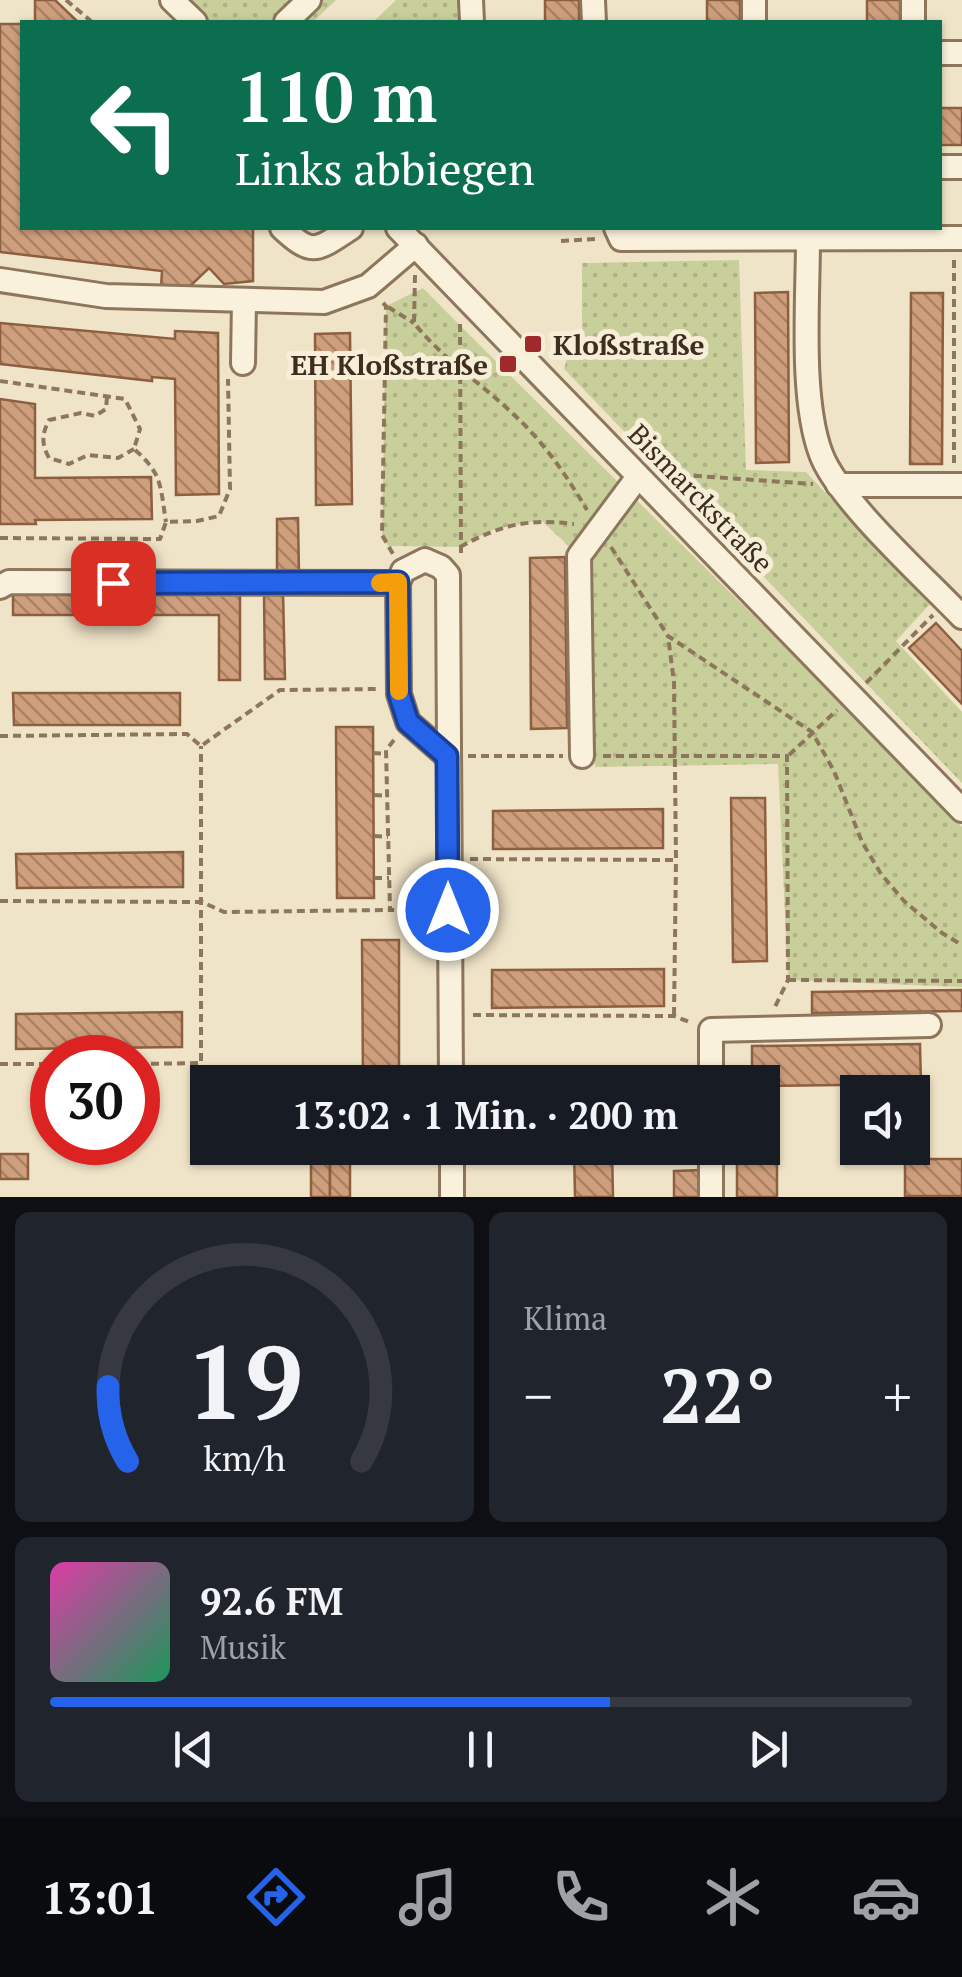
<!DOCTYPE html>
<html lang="de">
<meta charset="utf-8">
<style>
body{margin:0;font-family:"PT Serif",serif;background:#20242c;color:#f1f3f6;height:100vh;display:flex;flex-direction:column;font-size:38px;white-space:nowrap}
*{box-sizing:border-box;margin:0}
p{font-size:32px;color:#9ea1a6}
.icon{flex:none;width:55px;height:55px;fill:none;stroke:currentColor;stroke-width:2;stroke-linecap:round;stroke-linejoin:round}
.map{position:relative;height:1197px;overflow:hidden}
.sheet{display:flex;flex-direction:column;gap:15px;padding:15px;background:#0d0f14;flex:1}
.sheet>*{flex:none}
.guide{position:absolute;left:20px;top:20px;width:922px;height:210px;border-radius:0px;box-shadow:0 2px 8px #0004;background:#0b6e4f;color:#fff;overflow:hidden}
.controls{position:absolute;left:840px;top:1075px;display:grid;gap:20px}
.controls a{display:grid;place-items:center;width:90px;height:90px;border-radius:0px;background:#171b24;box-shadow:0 2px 8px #0004;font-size:50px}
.speed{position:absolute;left:30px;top:1035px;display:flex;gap:20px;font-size:50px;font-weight:700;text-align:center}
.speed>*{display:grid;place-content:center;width:130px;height:130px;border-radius:50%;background:#171b24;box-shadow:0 2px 8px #0004;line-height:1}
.speed .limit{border:15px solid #d22;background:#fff;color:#111}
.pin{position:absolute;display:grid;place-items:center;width:85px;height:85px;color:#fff;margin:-42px;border-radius:20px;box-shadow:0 5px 15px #0006}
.me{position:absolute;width:110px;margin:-55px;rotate:0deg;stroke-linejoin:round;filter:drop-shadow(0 0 8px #0008)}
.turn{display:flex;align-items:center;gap:35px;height:210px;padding:0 50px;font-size:45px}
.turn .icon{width:130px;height:130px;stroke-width:2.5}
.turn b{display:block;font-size:70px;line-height:85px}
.big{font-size:75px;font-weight:800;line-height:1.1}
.sheet .widget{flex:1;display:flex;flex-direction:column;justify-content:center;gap:15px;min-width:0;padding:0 35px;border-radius:15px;background:#20242c}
.sheet .dial{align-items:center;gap:0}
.dial svg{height:260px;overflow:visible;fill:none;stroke:#363941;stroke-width:7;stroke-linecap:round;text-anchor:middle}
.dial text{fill:#f1f3f6;stroke:none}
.song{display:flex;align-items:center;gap:30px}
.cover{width:120px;height:120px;border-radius:15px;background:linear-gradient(135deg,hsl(320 70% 55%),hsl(150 70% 35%))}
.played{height:10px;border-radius:5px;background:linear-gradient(90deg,#2563eb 65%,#363941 65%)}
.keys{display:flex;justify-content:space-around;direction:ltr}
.heat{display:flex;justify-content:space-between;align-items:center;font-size:55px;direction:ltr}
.sheet .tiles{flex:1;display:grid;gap:15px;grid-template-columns:1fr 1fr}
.widget:last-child{grid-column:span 2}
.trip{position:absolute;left:190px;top:1065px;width:590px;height:100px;border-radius:0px;background:#171b24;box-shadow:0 2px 8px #0004;font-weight:800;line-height:100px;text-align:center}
.menu{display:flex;height:160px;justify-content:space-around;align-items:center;background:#090b0e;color:#9ea1a6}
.menu .icon{width:70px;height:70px}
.menu .selected{color:#2563eb}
.menu b{font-size:45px;color:#f1f3f6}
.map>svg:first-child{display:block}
.green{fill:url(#green-dots)}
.building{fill:url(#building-back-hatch);stroke:#8d5f41;stroke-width:2.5}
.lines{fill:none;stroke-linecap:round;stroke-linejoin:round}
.minor-casing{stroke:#8d765c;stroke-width:28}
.path{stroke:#8d765c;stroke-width:4;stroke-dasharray:8 5;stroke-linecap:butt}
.minor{stroke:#faf1dc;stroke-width:22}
.route-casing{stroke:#184099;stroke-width:25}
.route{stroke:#2563eb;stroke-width:18}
.slow{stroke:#f59e0b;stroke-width:18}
.poi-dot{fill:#9e2a2b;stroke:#f7eed8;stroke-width:4}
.labels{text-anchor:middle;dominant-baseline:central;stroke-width:10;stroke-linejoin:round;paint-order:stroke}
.poi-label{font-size:28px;font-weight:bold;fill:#3d2e20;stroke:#f7eed8;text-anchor:start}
.street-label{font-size:28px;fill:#3d2e20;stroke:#f7eed8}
</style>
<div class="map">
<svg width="962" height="1197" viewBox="0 0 962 1197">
<defs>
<pattern id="green-dots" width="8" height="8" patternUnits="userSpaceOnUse" patternTransform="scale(2.5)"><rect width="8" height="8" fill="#c9cf9b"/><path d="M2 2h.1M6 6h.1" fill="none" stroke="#aeb285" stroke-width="1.8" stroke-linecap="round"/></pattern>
<pattern id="building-back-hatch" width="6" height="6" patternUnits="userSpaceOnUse" patternTransform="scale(2.5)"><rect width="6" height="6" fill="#cf9f7d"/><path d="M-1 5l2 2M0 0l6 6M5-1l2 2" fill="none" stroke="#a98266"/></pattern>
</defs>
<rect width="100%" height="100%" fill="#f0e4c8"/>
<g class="green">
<path d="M 186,0 L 336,0 L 313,22 L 210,22 Z"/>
<path d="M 396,0 L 463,0 L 464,22 L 373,22 Z"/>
<path d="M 739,260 L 746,470 L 806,472 L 930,604 L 896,641 L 962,712 L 962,783 L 564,369 L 567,358 L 582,357 L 582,263 Z"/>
<path d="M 423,288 C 601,468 786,643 962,827 L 962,987 L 788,980 L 778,764 L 595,767 L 579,556 L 541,520 L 492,530 L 460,547 L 388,546 L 382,535 L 386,306 Z"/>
</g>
<g class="building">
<path d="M 35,0 L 55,0 L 78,22 L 35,22 Z"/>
<rect x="545" y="0" width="34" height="22"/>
<rect x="707" y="0" width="33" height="22"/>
<rect x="867" y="0" width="33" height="22"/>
<path d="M 0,24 L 22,24 L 22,228 L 253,228 L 253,281 L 224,284 L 209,268 L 187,289 L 161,288 L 162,271 L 0,252 Z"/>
<rect x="940" y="108" width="22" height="37"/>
<path d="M 788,292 L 789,462 L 756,463 L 755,293 Z"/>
<path d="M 911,293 L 943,293 L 942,464 L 910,464 Z"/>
<path d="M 0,323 L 175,339 L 175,331 L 218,333 L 219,494 L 176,495 L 175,379 L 152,377 L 152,381 L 0,364 Z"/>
<path d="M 350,333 L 352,504 L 316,505 L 315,334 Z"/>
<path d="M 0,399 L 35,404 L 35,478 L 151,477 L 152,519 L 35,520 L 36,524 L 0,524 Z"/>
<path d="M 298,518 L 299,575 L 277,576 L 277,519 Z"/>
<path d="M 565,557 L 567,728 L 531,729 L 530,558 Z"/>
<path d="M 264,592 L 283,592 L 285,679 L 265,679 Z"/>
<path d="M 13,594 L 240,594 L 240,680 L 219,680 L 219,615 L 13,615 Z"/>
<path d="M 936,623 L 962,651 L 962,704 L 909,648 Z"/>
<path d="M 13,693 L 180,693 L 180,725 L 14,725 Z"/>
<path d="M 336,727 L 373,727 L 374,898 L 337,898 Z"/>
<path d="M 731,798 L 765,798 L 767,961 L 733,962 Z"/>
<path d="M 663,809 L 663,848 L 493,849 L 493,811 Z"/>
<path d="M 183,852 L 183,887 L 17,888 L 16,854 Z"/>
<path d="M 362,940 L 399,940 L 399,1082 L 363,1082 Z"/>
<path d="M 664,969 L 664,1006 L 492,1008 L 492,970 Z"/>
<path d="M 962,990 L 962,1011 L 812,1013 L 812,992 Z"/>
<path d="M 182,1012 L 182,1047 L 16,1049 L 16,1014 Z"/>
<path d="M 920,1044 L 921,1084 L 762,1086 L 762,1082 L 752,1082 L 752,1046 Z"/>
<path d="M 762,1135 L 777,1135 L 777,1197 L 737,1197 L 737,1148 L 762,1148 Z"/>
<path d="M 574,1148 L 612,1148 L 613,1197 L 575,1197 Z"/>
<rect x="0" y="1154" width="28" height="25"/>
<rect x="905" y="1159" width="57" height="37"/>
<rect x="311" y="1163" width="19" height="34"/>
<rect x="330" y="1163" width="20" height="34"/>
<path d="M 701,1170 L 702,1197 L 674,1197 L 674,1171 Z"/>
</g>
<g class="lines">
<defs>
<g id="minor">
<path d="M 172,0 L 195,22"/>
<path d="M 471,0 L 472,22"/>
<path d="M 593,0 L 594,22"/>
<path d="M 913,0 L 913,22"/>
<path d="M 286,22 L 309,0"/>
<path d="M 754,22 L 754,0"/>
<path d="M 940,53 L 962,53"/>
<path d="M 940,167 L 962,167"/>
<path d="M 282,228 C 313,257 317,250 351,228"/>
<path d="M 398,228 L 962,810"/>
<path d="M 616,228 L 621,239 L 962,238"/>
<path d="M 808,239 C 808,300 800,399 821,454 C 838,500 925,578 962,617"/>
<path d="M 0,280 L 106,296 L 324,302 L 368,286 L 416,245"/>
<path d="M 243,363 L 244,300"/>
<path d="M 838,485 L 962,485"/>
<path d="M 0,587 L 9,582 L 398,583"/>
<path d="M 447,756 L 408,722 L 399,694 L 398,583 L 403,571 L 425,560 L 441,567 L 448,575 L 451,1082"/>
<path d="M 582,756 L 579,556 L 637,478"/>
<path d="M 711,1082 L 711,1030 L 929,1025"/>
<path d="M 452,1148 L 452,1197"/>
<path d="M 711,1148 L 711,1197"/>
</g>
</defs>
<use href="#minor" class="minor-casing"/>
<g class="path">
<path d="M 66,0 L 92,22"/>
<path d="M 561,241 L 596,239"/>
<path d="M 415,275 L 414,323 C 442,358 478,381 511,412 C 543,441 565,473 587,510"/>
<path d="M 383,303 L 386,306 L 382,535 L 393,554"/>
<path d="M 388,307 L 414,323"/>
<path d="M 460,324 L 461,554"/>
<path d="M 0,381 L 125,399 L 140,429 L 134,449 C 163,474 160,486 166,522"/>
<path d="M 107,397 L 106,409 L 95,416 L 81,413 L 49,420 C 42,434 41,443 49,458 L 69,464 L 88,455 L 118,458 L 134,449"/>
<path d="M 954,463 L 954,258"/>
<path d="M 668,474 L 813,484"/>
<path d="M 0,538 L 160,539 L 166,522 L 197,521 L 219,516 L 230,489 L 228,379"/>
<path d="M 460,547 C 500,525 529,518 574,524"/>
<path d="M 611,547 L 668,636 L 812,732 L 834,771 L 862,842 L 881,874 L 904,901 L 942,933 L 962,945"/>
<path d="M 866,683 L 933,615"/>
<path d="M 0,736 L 187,734 L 201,746 L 280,690 L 379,689"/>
<path d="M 394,740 L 386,750 L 390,910 L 428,910"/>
<path d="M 373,753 L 386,754"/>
<path d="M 789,755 L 837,710"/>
<path d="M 468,756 L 563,756"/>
<path d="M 603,756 L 787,756 L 788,980 L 774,1009"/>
<path d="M 374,795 L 387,796"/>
<path d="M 374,836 L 388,837"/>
<path d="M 470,859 L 676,860 L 674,682 L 668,636"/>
<path d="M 374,878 L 389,878"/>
<path d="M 0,901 L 202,902 L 224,912 L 390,910"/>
<path d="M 788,980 L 962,981"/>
<path d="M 473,1015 L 674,1016 L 692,1023"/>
<path d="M 674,1015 L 676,860"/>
<path d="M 0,1064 L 52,1064"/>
<path d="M 138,1064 L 201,1063 L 201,746"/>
</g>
<use href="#minor" class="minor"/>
</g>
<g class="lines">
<defs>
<path id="route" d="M 113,583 L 398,582 L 399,694 L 408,722 L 447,756 L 448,910"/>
</defs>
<use href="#route" class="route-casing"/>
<use href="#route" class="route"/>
<path class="slow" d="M 380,583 L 398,582 L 399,691"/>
</g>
<g class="poi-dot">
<rect x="523" y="334" width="20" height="20" rx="5"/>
<rect x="498" y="354" width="20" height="20" rx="5"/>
</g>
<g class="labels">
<g class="poi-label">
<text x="553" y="344">Kloßstraße</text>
<text x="488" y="364" text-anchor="end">EH Kloßstraße</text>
</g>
<g class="street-label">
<text transform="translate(701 498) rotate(46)">Bismarckstraße</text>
</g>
</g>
</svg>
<div class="controls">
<a><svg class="icon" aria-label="sound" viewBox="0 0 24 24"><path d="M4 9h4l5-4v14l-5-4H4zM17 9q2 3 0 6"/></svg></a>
</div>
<div class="speed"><div class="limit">30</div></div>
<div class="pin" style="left:113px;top:583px;background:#d93025"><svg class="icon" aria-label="arrive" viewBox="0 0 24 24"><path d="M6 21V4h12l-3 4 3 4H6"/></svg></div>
<svg class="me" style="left:448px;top:910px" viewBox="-20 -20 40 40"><circle r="17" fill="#2563eb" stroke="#fff" stroke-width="3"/><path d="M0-11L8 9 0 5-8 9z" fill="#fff"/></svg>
<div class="trip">13:02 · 1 Min. · 200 m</div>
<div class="guide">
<div class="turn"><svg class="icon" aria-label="left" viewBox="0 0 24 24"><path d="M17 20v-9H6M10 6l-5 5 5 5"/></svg><div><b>110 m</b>Links abbiegen</div></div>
</div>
</div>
<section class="sheet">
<div class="tiles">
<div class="widget dial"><svg viewBox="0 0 100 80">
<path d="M14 69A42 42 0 1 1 86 69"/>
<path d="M14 69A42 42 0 0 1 8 46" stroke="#2563eb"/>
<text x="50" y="56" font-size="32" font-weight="700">19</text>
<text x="50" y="72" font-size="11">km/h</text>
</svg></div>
<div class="widget"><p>Klima</p>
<div class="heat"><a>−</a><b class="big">22°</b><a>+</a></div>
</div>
<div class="widget">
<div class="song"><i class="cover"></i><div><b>92.6 FM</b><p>Musik</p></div></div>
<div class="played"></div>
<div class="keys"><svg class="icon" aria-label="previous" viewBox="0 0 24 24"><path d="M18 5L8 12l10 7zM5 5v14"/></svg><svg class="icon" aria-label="pause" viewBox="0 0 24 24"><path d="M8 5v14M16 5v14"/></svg><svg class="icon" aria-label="next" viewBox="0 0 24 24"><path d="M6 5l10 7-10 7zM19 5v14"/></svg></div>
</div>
</div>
</section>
<nav class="menu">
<b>13:01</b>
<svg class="icon selected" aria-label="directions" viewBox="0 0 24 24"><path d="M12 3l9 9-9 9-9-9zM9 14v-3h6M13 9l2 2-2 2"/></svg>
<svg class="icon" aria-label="music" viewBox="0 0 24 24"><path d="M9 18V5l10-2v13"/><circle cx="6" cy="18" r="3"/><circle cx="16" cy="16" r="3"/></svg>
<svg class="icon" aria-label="phone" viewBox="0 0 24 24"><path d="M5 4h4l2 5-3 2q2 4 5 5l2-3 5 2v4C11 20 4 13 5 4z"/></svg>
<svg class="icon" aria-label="climate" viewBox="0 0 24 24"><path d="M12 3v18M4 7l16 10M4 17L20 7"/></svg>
<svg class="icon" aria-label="car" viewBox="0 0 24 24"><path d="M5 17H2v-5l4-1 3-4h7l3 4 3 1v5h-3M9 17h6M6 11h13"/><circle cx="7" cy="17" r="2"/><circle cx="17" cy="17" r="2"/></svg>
</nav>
